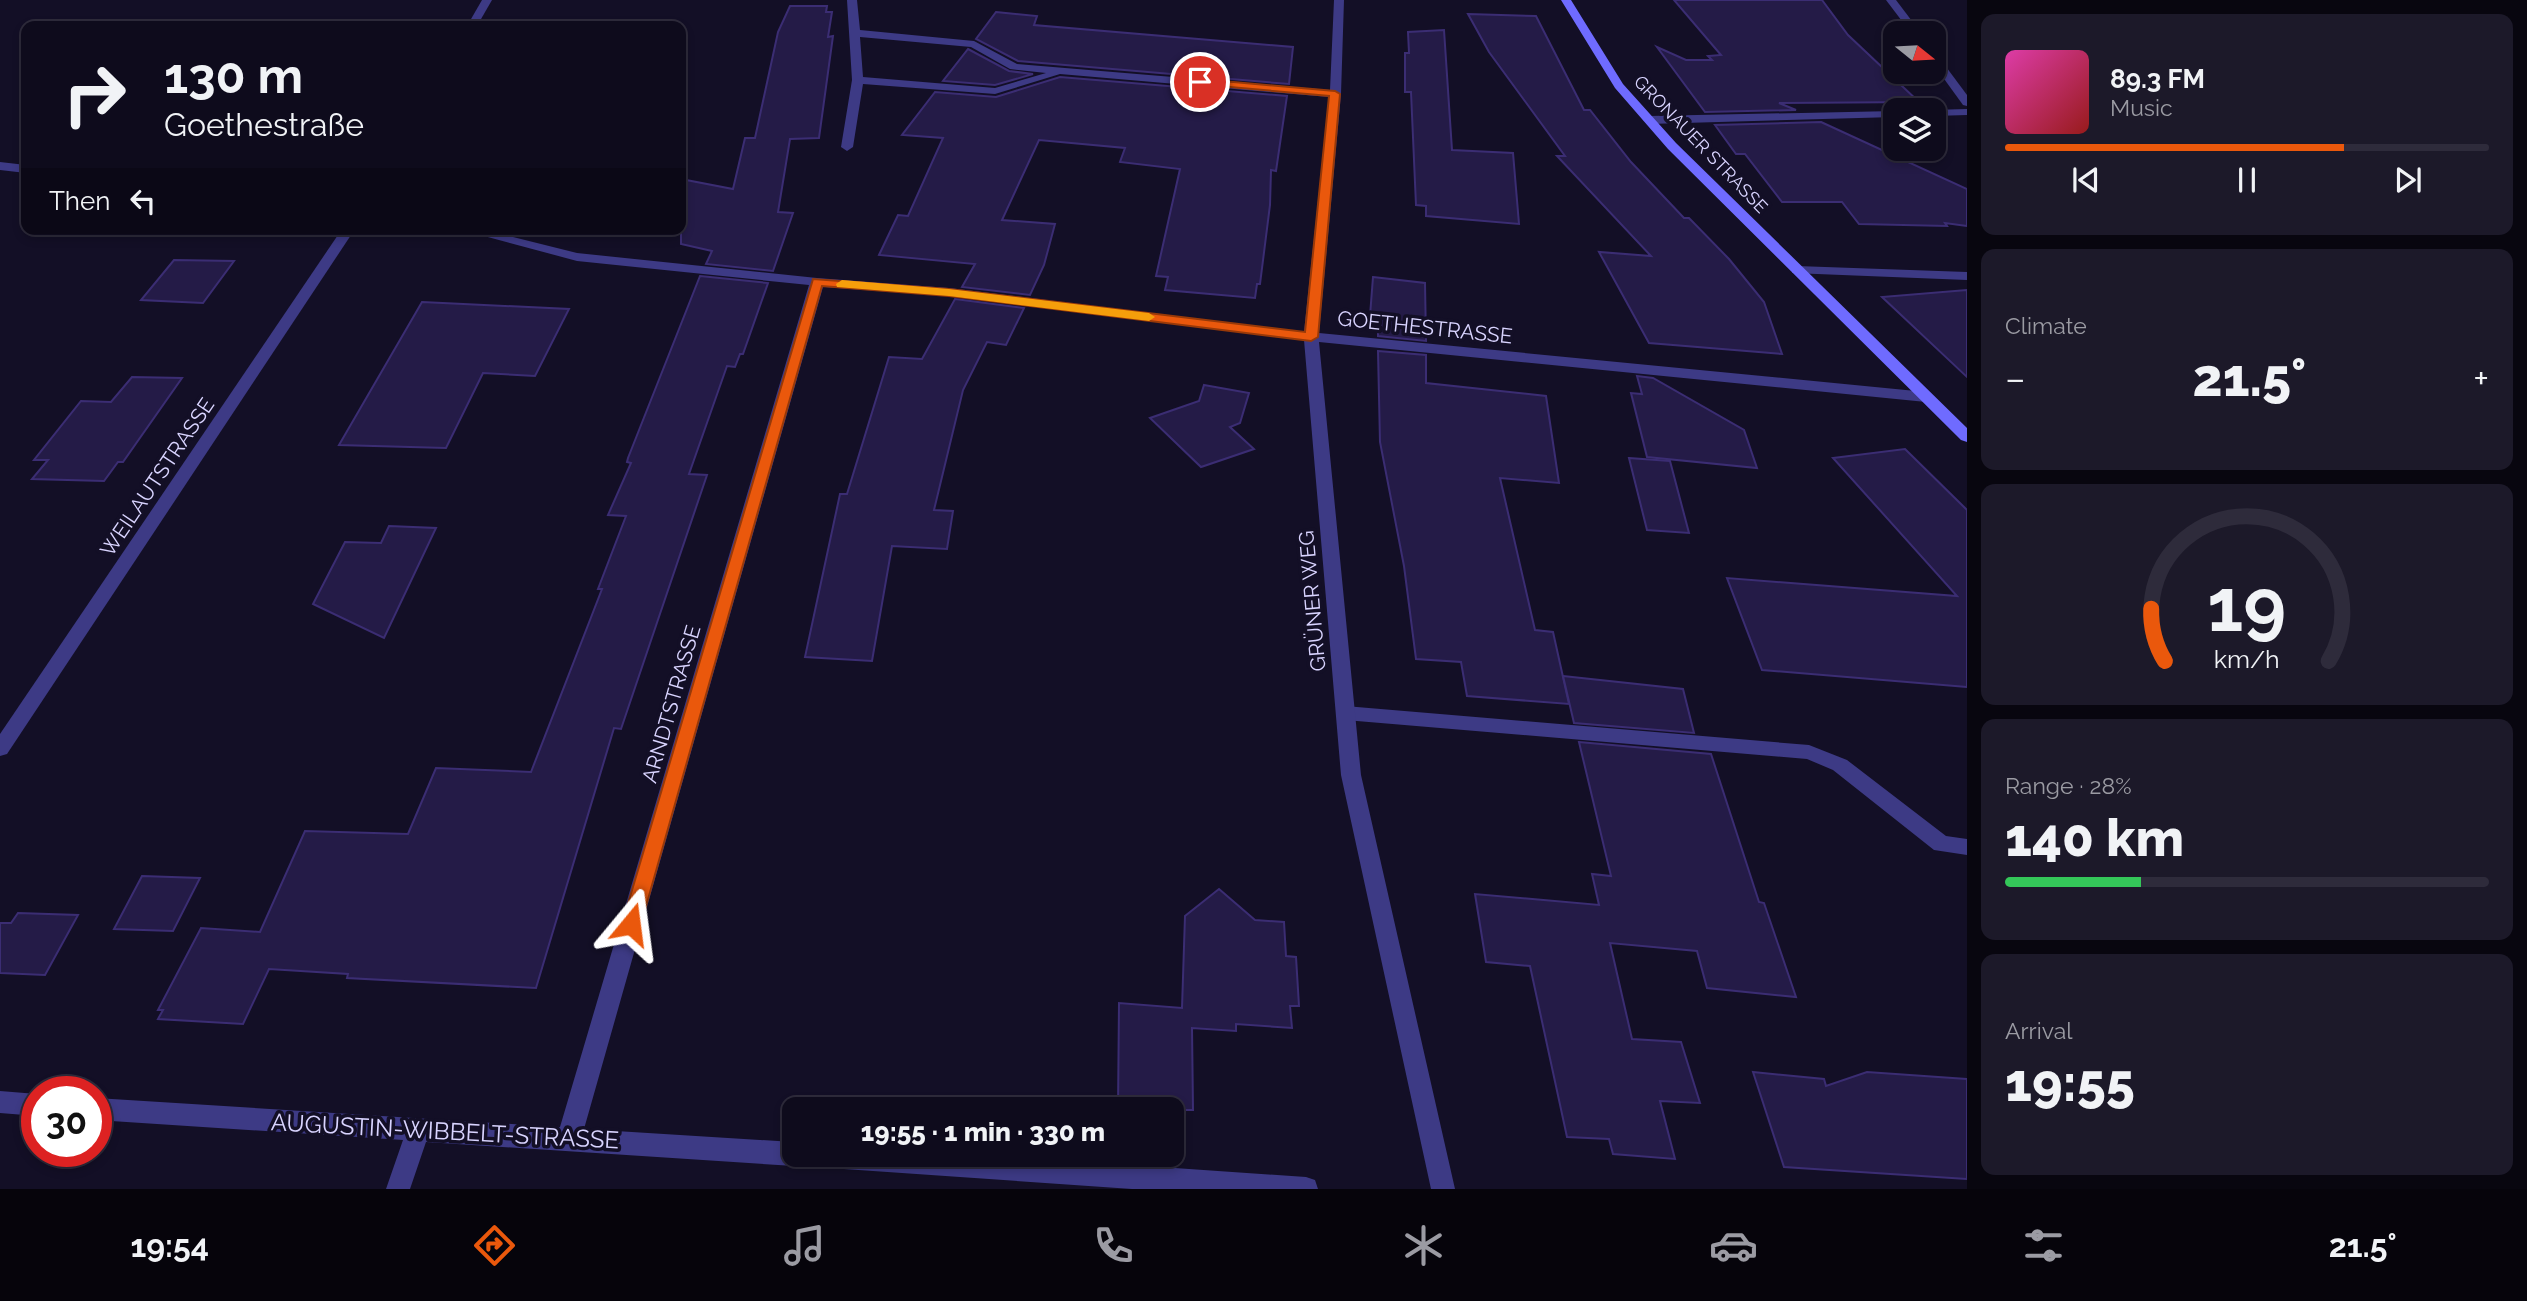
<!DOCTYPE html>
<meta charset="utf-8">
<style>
body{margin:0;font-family:Raleway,sans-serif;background:#1c1929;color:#f1f3f6;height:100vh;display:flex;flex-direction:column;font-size:26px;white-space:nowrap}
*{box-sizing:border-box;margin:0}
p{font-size:23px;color:#9b9ba3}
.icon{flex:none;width:38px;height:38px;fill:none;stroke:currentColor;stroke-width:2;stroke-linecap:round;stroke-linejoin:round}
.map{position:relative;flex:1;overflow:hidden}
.side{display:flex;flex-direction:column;gap:14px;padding:14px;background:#08060f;width:560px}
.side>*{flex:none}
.banner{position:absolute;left:21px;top:21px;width:665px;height:214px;border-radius:14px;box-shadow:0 4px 10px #0003,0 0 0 2px #2e2b3b;background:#0e0b1c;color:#f1f3f6;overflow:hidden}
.needle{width:46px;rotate:108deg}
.controls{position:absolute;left:1883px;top:21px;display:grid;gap:14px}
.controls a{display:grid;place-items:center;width:63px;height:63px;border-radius:14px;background:#0e0b1c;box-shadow:0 4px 10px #0003,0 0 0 2px #2e2b3b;font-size:35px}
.speed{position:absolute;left:21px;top:1076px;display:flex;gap:14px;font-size:35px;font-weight:700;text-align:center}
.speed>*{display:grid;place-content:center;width:91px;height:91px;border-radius:50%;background:#0e0b1c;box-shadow:0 4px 10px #0003,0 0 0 2px #2e2b3b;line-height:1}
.speed .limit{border:10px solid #d22;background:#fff;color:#111}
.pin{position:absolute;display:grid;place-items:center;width:60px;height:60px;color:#fff;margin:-30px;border:4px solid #fff;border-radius:50%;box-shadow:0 2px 7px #0007}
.me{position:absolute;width:77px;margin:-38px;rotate:16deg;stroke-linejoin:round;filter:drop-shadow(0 0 5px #0008)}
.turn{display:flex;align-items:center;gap:24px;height:147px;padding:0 28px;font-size:32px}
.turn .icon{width:91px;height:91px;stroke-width:2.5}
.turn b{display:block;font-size:49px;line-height:60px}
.then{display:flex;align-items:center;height:66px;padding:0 28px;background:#0003;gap:14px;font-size:26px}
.big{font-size:52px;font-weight:800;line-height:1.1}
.side .tile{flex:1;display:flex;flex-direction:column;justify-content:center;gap:10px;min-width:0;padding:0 24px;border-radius:14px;background:#1c1929}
.side .dial{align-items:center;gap:0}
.dial svg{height:182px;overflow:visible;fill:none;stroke:#2e2b3b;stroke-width:7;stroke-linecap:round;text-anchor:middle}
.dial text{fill:#f1f3f6;stroke:none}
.song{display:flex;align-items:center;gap:21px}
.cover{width:84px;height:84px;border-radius:10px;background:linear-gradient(135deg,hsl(320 70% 55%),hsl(0 70% 35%))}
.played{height:7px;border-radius:4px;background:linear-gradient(90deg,#ea580c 70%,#2e2b3b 70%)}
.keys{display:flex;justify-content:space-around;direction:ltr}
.heat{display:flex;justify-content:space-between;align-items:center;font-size:38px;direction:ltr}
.charge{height:10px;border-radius:5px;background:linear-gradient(90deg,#34c759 28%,#2e2b3b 0)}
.trip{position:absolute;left:782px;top:1097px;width:402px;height:70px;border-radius:14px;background:#0e0b1c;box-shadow:0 4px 10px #0003,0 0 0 2px #2e2b3b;font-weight:800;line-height:70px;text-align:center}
.dock{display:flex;height:112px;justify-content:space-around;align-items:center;background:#06040b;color:#9b9ba3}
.dock .icon{width:49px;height:49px}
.dock .active{color:#ea580c}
.dock b{font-size:32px;color:#f1f3f6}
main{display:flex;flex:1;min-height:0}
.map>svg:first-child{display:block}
.building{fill:#241b47;stroke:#3b2d73;stroke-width:2}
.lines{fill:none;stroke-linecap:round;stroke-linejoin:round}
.service{fill:#3d3a85;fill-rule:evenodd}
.minor{fill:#3d3a85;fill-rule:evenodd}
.secondary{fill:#6f6bff;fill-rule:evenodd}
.route{fill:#ea580c;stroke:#983908;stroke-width:2}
.slow{fill:#f59e0b}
.labels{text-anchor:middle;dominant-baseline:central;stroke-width:7;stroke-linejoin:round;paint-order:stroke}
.far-street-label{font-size:18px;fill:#d9d4ff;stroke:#130f26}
.street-label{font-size:21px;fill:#d9d4ff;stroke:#130f26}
.near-street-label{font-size:24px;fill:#d9d4ff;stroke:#130f26}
</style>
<main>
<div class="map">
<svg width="1967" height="1189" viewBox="0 0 1967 1189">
<rect width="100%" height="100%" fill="#130f26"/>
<g class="building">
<path d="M 1674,0 L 1822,0 L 1848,35 L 1919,102 L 1779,103 L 1796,110 L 1705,112 L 1657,47 L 1686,60 L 1712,60 L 1708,56 L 1721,55 Z"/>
<path d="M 790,6 L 827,6 L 826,12 L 832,12 L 828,37 L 833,36 L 819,138 L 790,139 L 778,212 L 793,213 L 773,271 L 706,264 L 712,251 L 681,244 L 681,179 L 733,189 L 745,138 L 755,138 L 778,32 Z"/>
<path d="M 996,12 L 1037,16 L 1034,25 L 1293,47 L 1289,84 L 1018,61 L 976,39 Z"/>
<path d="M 1468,14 L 1536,16 L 1584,110 L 1590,110 L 1631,162 L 1684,218 L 1689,218 L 1729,259 L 1764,302 L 1782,354 L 1649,343 L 1599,252 L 1651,256 L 1557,156 L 1565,156 L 1489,52 Z"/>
<path d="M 1444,30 L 1452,150 L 1513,153 L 1519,224 L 1426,216 L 1426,206 L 1416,205 L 1411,92 L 1405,92 L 1405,53 L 1409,53 L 1408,32 Z"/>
<path d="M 968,49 L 1009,71 L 1033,74 L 995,85 L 943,81 Z"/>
<path d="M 1060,77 L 1287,96 L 1276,171 L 1271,170 L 1270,205 L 1260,284 L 1257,284 L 1255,298 L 1165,290 L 1168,277 L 1156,276 L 1180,169 L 1120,162 L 1125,148 L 1039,140 L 1002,220 L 1055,224 L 1044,265 L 1030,295 L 962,287 L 975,264 L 879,255 L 898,215 L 908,216 L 943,138 L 902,135 L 935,92 L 996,97 Z"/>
<path d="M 1821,122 L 1967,189 L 1967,226 L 1945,223 L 1947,226 L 1859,224 L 1842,202 L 1782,202 L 1745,154 L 1736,154 L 1715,125 Z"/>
<path d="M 174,260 L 234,261 L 203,303 L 141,300 Z"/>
<path d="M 700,276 L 768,283 L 743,354 L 740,354 L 735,367 L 727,366 L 689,474 L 707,475 L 621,729 L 614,728 L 536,988 L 347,978 L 348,974 L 269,969 L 243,1024 L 158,1019 L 163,1010 L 158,1010 L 201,928 L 260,932 L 305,831 L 408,834 L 436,768 L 531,772 L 602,589 L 598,589 L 626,516 L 608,515 L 631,463 L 627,462 L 628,458 Z"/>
<path d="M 1373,277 L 1425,283 L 1426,341 L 1378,336 L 1378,317 L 1370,316 Z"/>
<path d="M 1967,290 L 1967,377 L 1882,297 Z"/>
<path d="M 955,299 L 1024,308 L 1006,345 L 987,342 L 963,390 L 934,510 L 953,511 L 947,549 L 892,546 L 872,661 L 805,657 L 840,494 L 847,494 L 889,357 L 922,359 Z"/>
<path d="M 422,302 L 569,309 L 535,376 L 483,373 L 446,448 L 339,445 Z"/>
<path d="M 1378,351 L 1426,355 L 1426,383 L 1546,396 L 1559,483 L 1500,478 L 1535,630 L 1553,632 L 1569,704 L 1467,696 L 1461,662 L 1416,659 L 1404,566 L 1380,442 Z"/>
<path d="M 1637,376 L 1653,378 L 1744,430 L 1757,468 L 1647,457 L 1631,393 L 1642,394 Z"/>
<path d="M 132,377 L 182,378 L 123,462 L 118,462 L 104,481 L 32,479 L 48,460 L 34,460 L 81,401 L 111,402 Z"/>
<path d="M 1204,385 L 1249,393 L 1240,423 L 1230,427 L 1254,449 L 1201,467 L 1150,418 L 1199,401 Z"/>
<path d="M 1905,449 L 1967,510 L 1967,687 L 1762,670 L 1727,578 L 1957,596 L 1833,458 Z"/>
<path d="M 1629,458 L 1670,461 L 1689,533 L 1647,530 Z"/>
<path d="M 389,526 L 436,528 L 384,638 L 313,604 L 345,542 L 381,543 Z"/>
<path d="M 1563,676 L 1683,689 L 1694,733 L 1574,723 Z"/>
<path d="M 1579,742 L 1711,754 L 1759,902 L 1764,903 L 1796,997 L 1707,988 L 1697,951 L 1610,943 L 1632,1039 L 1681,1042 L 1700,1103 L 1660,1101 L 1675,1159 L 1613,1154 L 1609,1139 L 1567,1137 L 1530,966 L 1486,962 L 1475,894 L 1599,905 L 1592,874 L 1611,876 Z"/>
<path d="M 142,876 L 200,878 L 173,931 L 114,929 Z"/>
<path d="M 1219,889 L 1255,920 L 1284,922 L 1286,956 L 1296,957 L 1299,1006 L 1290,1006 L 1292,1028 L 1236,1024 L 1236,1031 L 1192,1028 L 1193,1110 L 1118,1110 L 1119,1003 L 1182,1008 L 1185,916 Z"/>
<path d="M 18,913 L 78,915 L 45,975 L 0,973 L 0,923 L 11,923 Z"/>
<path d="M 1753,1072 L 1824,1079 L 1826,1086 L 1867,1072 L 1967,1079 L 1967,1179 L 1784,1167 Z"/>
</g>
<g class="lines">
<g class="service">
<path d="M 1886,0 L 1896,0 L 1921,33 L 1911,33 Z"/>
<path d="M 1934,55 L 1938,56 L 1967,95 L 1967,106 L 1963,105 L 1934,65 Z"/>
<path d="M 1967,109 L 1967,115 L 1934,116 L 1934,110 L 1931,110 Z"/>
<path d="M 1895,111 L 1895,117 L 1649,124 L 1643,120 L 1649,116 Z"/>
<path d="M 1345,706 L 1809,745 L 1847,760 L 1946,836 L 1967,839 L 1967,855 L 1934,850 L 1833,770 L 1807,759 L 1345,720 L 1338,718 L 1336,713 L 1338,708 Z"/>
</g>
<g class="minor">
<path d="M 482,0 L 492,0 L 477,26 L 467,26 Z"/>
<path d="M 847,0 L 857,0 L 860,30 L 974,41 L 1017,64 L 1330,90 L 1334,0 L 1344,0 L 1341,94 L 1319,333 L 1926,392 L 1934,397 L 1926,402 L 1319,342 L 1361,775 L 1455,1189 L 1431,1189 L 1341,775 L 1304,340 L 949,296 L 823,287 L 584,1129 L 794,1142 L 794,1155 L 987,1155 L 1306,1177 L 1315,1180 L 1318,1189 L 1132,1189 L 815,1167 L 806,1163 L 804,1158 L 803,1162 L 794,1166 L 426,1142 L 410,1189 L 386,1189 L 403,1140 L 96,1120 L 96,1098 L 560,1127 L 809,285 L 577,261 L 458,229 L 481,229 L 577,253 L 817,278 L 949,288 L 1304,332 L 1329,97 L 1060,74 L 995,94 L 863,84 L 853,147 L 847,151 L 841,147 L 852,80 ZM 860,37 L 971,47 L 1010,69 L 1046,73 L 995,88 L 863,77 Z"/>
<path d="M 0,162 L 26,165 L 26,173 L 0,170 Z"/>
<path d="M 342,229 L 355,229 L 7,754 L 0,756 L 0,734 Z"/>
<path d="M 1797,266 L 1967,272 L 1967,280 L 1792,273 L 1792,267 Z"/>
<path d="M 0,1091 L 37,1094 L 37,1116 L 0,1113 Z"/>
</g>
<path class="secondary" d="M 1561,0 L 1571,0 L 1623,84 L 1676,143 L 1967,428 L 1967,442 L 1961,440 L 1668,149 L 1615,88 Z"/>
</g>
<path class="route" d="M 1200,79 L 1335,91 L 1340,94 L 1318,337 L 1311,341 L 949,296 L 822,286 L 641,924 L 638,930 L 631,932 L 624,930 L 622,924 L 813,279 L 949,289 L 1305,332 L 1329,96 L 1196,84 L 1196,80 Z"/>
<path class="slow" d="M 842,280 L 949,289 L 1149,313 L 1155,317 L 1149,321 L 949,296 L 837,287 L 836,284 Z"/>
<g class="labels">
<g class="far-street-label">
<text transform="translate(1701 144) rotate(46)">GRONAUER STRASSE</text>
</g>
<g class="street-label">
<text transform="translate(1425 327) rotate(6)">GOETHESTRASSE</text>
<text transform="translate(157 477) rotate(-56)">WEILAUTSTRASSE</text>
<text transform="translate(1312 601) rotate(-95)">GRÜNER WEG</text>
<text transform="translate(671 704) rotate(-74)">ARNDTSTRASSE</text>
</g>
<g class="near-street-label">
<text transform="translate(445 1131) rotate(3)">AUGUSTIN-WIBBELT-STRASSE</text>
</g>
</g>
</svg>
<div class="controls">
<a><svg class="needle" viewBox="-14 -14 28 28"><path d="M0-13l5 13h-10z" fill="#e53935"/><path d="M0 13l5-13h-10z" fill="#9b9ba3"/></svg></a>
<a><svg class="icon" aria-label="layers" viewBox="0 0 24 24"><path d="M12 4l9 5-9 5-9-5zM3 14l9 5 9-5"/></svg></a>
</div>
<div class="speed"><div class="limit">30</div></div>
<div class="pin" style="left:1200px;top:82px;background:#d93025"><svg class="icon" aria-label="arrive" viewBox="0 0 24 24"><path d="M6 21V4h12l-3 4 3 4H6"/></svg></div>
<svg class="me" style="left:631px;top:924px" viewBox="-20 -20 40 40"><path d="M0-17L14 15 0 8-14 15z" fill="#ea580c" stroke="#fff" stroke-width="4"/></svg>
<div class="trip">19:55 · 1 min · 330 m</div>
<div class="banner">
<div class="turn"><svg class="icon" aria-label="right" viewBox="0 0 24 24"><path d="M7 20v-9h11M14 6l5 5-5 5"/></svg><div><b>130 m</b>Goethestraße</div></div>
<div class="then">Then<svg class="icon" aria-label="left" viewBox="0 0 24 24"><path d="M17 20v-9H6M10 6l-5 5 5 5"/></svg></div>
</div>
</div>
<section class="side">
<div class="tile">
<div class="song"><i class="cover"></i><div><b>89.3 FM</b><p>Music</p></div></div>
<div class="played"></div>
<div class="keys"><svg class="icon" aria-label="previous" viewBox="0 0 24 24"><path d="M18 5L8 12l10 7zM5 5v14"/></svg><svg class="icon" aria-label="pause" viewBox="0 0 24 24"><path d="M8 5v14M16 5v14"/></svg><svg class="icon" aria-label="next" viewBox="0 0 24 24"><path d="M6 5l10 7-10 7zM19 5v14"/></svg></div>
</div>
<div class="tile"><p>Climate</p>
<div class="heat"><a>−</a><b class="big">21.5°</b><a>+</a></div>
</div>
<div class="tile dial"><svg viewBox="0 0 100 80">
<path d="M14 69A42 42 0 1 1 86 69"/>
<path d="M14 69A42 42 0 0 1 8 46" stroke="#ea580c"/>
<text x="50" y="56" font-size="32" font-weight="700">19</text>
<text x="50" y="72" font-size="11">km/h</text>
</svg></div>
<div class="tile"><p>Range · 28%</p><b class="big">140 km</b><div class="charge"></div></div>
<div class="tile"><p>Arrival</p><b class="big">19:55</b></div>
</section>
</main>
<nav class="dock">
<b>19:54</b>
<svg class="icon active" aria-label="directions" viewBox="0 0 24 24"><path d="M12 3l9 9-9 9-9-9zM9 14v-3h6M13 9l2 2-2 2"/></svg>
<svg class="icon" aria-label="music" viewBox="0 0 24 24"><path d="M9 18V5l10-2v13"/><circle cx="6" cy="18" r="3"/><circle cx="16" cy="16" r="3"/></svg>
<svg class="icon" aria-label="phone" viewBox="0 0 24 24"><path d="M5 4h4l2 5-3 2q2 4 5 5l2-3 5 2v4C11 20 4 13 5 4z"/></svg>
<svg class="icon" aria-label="climate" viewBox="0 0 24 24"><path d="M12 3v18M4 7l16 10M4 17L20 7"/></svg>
<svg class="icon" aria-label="car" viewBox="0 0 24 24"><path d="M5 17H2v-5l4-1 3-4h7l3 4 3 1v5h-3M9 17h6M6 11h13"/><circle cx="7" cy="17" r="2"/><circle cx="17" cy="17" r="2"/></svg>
<svg class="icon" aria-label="filters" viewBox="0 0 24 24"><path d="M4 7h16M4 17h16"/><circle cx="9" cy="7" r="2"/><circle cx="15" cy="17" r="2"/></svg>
<b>21.5°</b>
</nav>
